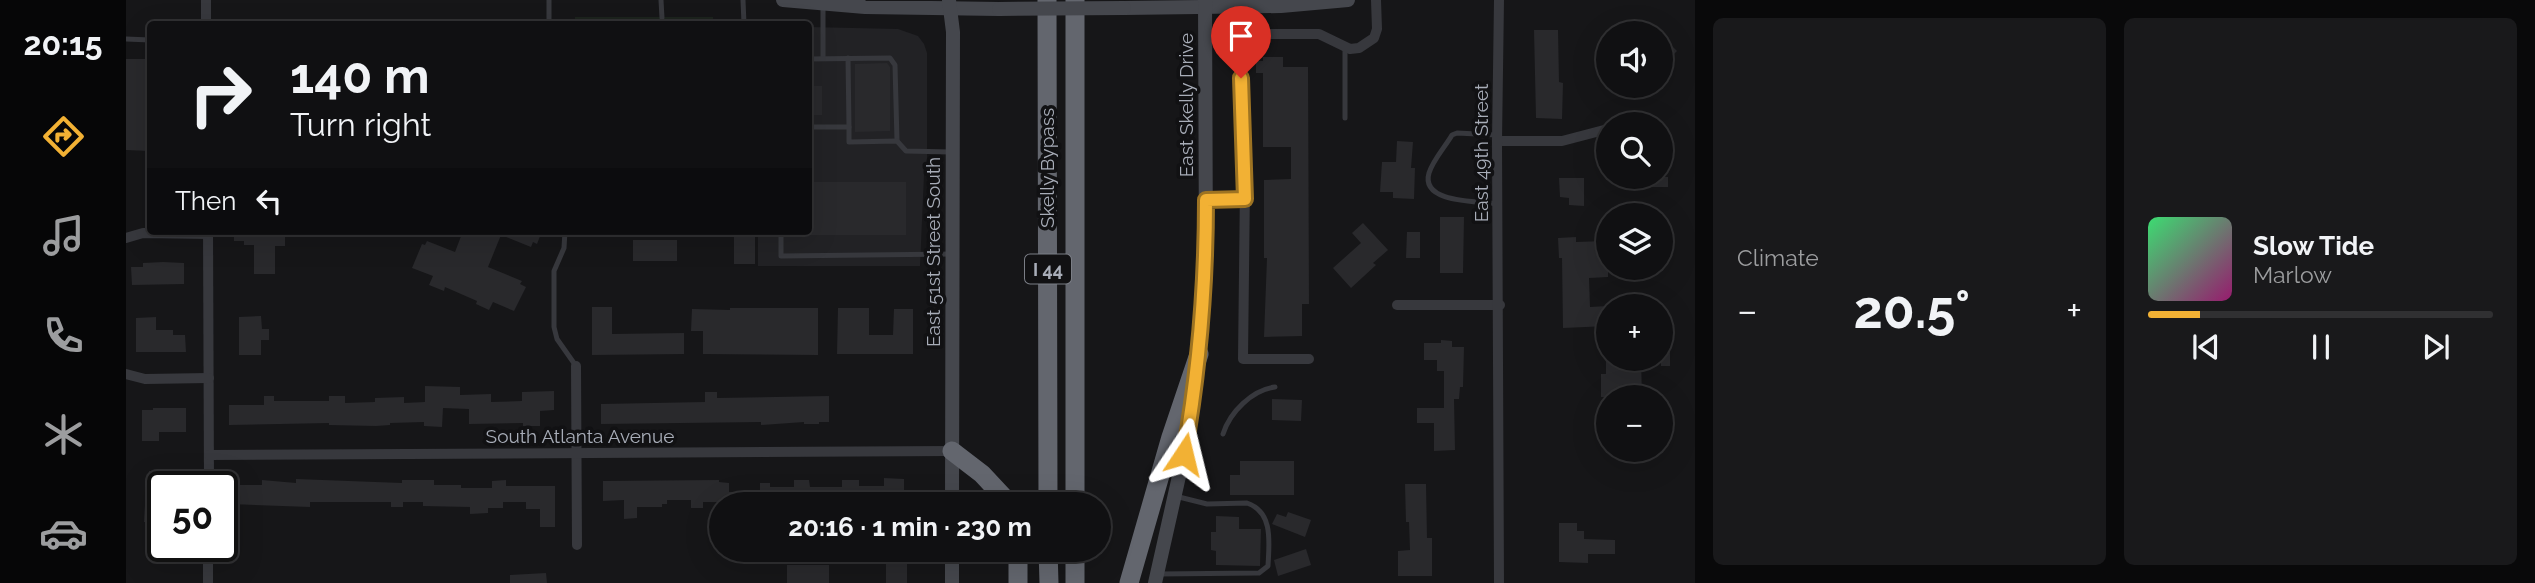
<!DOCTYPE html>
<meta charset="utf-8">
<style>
body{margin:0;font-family:Raleway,sans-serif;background:#19191b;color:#f1f3f6;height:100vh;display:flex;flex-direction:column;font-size:26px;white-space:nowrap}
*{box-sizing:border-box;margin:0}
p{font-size:23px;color:#9c9d9f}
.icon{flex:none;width:38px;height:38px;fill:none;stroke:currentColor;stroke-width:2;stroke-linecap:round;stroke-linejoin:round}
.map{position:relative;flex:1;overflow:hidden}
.side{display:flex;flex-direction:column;gap:18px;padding:18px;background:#09090a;width:840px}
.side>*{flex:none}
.top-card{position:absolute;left:21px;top:21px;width:665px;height:214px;border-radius:7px;box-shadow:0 7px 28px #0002,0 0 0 2px #303032;background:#101012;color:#f1f3f6;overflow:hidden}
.controls{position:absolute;left:1470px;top:21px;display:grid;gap:14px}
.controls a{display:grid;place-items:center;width:77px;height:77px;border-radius:50%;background:#101012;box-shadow:0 7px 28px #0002,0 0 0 2px #303032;font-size:35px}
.speed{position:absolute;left:21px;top:471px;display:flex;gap:14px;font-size:35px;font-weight:700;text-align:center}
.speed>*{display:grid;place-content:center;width:91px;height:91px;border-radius:50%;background:#101012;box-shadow:0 7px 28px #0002,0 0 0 2px #303032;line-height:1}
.speed .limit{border:4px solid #111;border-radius:10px;background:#fff;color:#111}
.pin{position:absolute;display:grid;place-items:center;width:60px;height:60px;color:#fff;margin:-72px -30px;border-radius:50% 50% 50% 0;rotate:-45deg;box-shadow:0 0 7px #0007}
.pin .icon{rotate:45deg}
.me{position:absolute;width:77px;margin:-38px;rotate:10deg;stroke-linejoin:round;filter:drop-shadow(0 0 5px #0008)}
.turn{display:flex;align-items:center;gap:24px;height:147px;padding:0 28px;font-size:32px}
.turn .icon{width:91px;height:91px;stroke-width:2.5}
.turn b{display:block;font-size:49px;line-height:60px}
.then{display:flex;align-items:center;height:66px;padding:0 28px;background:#0003;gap:14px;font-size:26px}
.big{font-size:52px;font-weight:700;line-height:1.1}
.side .widget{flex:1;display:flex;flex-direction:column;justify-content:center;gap:10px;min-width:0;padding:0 24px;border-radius:10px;background:#19191b}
.song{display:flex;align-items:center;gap:21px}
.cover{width:84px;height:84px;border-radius:10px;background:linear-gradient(135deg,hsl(140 70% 55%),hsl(320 70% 35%))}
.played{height:7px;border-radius:4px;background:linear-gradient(90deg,#f2b134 15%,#303032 15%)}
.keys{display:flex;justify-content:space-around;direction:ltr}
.heat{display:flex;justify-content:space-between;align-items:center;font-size:38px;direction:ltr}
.side .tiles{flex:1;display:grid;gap:18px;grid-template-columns:repeat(2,1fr)}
.trip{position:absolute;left:583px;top:492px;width:402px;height:70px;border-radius:35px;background:#101012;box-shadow:0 7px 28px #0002,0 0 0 2px #303032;font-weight:700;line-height:70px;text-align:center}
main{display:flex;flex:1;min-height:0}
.tabs{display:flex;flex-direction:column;width:126px;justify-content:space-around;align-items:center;background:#060607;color:#9c9d9f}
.tabs .icon{width:49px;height:49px}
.tabs .selected{color:#f2b134}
.tabs b{font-size:32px;color:#f1f3f6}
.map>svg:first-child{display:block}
.built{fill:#222225}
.green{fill:#1c231d}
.building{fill:#29292c}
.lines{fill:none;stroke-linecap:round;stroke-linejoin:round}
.service{stroke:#37383d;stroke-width:5}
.minor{stroke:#37383d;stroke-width:10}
.secondary{stroke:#45474d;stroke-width:14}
.motorway{stroke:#63666e;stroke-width:19}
.secondary-bridge{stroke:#45474d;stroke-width:14}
.route-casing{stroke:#9d7322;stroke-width:18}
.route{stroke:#f2b134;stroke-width:12}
.labels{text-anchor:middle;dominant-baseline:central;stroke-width:7;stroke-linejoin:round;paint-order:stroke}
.shield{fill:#111113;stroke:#7b7e86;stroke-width:2}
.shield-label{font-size:18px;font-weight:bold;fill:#a8adb8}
.street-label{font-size:19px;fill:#a8adb8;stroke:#111113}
</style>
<main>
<nav class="tabs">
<b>20:15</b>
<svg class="icon selected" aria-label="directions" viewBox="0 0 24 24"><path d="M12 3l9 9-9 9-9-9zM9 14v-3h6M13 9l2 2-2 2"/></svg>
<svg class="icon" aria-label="music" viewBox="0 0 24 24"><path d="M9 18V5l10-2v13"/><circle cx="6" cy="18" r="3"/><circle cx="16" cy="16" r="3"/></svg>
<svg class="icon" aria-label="phone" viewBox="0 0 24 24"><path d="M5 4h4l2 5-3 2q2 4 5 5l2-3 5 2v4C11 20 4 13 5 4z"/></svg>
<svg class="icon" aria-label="climate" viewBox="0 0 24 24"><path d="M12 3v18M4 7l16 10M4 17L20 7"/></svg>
<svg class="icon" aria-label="car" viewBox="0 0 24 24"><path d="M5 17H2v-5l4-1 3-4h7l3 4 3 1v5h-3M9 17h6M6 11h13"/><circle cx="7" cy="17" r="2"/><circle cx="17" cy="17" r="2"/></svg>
</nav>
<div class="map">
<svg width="1569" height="583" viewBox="0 0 1569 583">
<rect width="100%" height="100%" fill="#161618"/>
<path class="built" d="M 683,27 L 772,29 L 792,36 L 798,44 L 801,53 L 801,175 L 798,175 L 794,266 L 632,266 L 632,231 L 682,231 Z"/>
<rect class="green" x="449" y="17" width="138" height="7"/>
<g class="building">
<path d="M 1408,30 L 1432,30 L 1433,82 L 1437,83 L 1436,119 L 1410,118 Z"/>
<path d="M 1535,35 L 1551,51 L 1535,67 Z"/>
<path d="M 1137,57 L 1157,57 L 1157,67 L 1182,67 L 1183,304 L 1176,304 L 1176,336 L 1138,337 L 1141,258 L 1138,258 L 1138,180 L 1165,179 L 1165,147 L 1137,147 L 1137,73 L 1130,73 L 1130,61 L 1137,61 Z"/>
<path d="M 0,59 L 24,59 L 24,151 L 0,150 Z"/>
<path d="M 761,63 L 764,67 L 764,131 L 729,132 L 729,64 Z"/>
<rect x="682" y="86" width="14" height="29"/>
<path d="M 1271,141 L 1287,142 L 1285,168 L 1289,168 L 1288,199 L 1267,198 L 1267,192 L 1254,192 L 1256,162 L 1270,162 Z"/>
<path d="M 1518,177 L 1542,177 L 1542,187 L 1519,187 Z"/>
<path d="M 1433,178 L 1458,178 L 1458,206 L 1443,205 L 1443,198 L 1434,197 Z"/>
<rect x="682" y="182" width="98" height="53"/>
<path d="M 1314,217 L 1338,217 L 1337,273 L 1314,273 Z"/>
<path d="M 1237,223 L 1262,250 L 1247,263 L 1250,265 L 1225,288 L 1207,268 L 1235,243 L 1226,233 Z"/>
<path d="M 108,231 L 159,231 L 159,246 L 149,246 L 149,274 L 128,274 L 128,245 L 118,245 L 118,241 L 108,241 Z"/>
<path d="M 337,231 L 345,235 L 346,231 L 416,231 L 411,244 L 407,242 L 405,247 L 375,235 L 362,267 L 396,281 L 394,284 L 400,287 L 388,311 L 367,302 L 363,310 L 350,304 L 351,301 L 319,287 L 318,291 L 303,285 L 307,276 L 286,268 L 296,244 L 299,245 L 301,241 L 329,252 Z"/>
<rect x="608" y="231" width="21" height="33"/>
<path d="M 1281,232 L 1294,232 L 1294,258 L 1280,258 Z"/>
<path d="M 1450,237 L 1450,242 L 1478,241 L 1478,252 L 1482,252 L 1482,277 L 1463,278 L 1464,307 L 1482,306 L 1482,326 L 1437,328 L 1436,258 L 1433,258 L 1432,238 Z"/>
<rect x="507" y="240" width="44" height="21"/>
<path d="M 37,262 L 58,263 L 58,284 L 6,285 L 5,267 L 17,267 L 17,263 Z"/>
<path d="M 466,307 L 486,307 L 486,334 L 558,333 L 558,354 L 466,355 Z"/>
<path d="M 604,308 L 692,308 L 692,355 L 577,354 L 577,331 L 565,331 L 566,309 L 604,310 Z"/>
<path d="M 712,308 L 743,308 L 743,335 L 767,335 L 768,309 L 787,309 L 787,354 L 711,354 Z"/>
<path d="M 135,316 L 136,329 L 143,329 L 143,340 L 135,340 L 135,355 L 113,355 L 113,317 Z"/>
<path d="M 30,317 L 30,330 L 47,330 L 47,335 L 59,335 L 60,352 L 10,352 L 10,318 Z"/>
<rect x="1535" y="335" width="9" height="31"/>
<path d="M 1315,340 L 1326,341 L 1326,347 L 1338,347 L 1337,387 L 1334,387 L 1333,399 L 1328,399 L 1329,450 L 1308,451 L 1308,423 L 1291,423 L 1291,408 L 1318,408 L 1318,371 L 1311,371 L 1311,360 L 1298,360 L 1298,343 L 1315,343 Z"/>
<path d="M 1480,359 L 1515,359 L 1516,397 L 1475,397 L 1475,374 L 1480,374 Z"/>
<path d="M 299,386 L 334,387 L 334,395 L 365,394 L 365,402 L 396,401 L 396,392 L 428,391 L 428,410 L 414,411 L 414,426 L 397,426 L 397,423 L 343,424 L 343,409 L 317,408 L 316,427 L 298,426 L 298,422 L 264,423 L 264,425 L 250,426 L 203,425 L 203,423 L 103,425 L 103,405 L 138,405 L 138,396 L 148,396 L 148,401 L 203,401 L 203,396 L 219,396 L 219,403 L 249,402 L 249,398 L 278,397 L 278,403 L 299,402 Z"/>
<path d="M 579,392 L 591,392 L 591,398 L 703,396 L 703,422 L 693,422 L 693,424 L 678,424 L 678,422 L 635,425 L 635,422 L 475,424 L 475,404 L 579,402 Z"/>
<path d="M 1146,399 L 1176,400 L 1175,421 L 1146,420 Z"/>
<path d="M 27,408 L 60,408 L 60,432 L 33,432 L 33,441 L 16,441 L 16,410 L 27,410 Z"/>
<path d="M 1114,461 L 1168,461 L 1168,495 L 1104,495 L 1104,475 L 1114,475 Z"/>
<path d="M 23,471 L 39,472 L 37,523 L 18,522 L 19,505 L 22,505 Z"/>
<path d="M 758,478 L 778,479 L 778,504 L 577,502 L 577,508 L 565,508 L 565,500 L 541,500 L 541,504 L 536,504 L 536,507 L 511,507 L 511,518 L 498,519 L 498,500 L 477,501 L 477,481 L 593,480 L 593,482 L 603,483 L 603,492 L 634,492 L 634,483 L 644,483 L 644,487 L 668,487 L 668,480 L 683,480 L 684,487 L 716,487 L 716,480 L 733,480 L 733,486 L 758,486 Z"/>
<path d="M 170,479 L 276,483 L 276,480 L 308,480 L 308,485 L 335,485 L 335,488 L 366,488 L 366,481 L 380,480 L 380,486 L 429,486 L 429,527 L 414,527 L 414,509 L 400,509 L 400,502 L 377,502 L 377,508 L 362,508 L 362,513 L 344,514 L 344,507 L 297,506 L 297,502 L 277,502 L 277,507 L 265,507 L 265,502 L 184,502 L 184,507 L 104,504 L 104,485 L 136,485 L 136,480 L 170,483 Z"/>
<path d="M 1279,484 L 1300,484 L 1301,538 L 1306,538 L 1306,576 L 1272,576 L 1272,551 L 1284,550 L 1283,522 L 1280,522 Z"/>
<path d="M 1162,512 L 1185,520 L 1179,537 L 1146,524 L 1151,514 L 1160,517 Z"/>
<path d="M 1090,516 L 1113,517 L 1113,529 L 1135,529 L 1134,566 L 1090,565 L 1090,551 L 1085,550 L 1085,532 L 1090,532 Z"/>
<path d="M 1433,523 L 1451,523 L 1451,531 L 1458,531 L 1458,539 L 1489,540 L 1489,554 L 1462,554 L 1462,563 L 1433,562 Z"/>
<path d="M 1180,549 L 1185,565 L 1152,576 L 1148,560 Z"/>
<rect x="760" y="551" width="21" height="32"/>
<rect x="661" y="565" width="42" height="18"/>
<path d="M 420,573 L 421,583 L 384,583 L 384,575 Z"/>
</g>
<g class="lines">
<g class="service">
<path d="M 423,0 L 423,24"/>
<path d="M 535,0 L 536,18"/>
<path d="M 617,0 L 618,24"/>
<path d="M 0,39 L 24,40"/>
<path d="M 697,58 L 697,6"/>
<path d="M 722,58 L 723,127"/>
<path d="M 682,59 L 764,58 L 769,65 L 771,141"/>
<path d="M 1219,118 L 1219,48"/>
<path d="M 682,127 L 723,127 L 723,142 L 771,141 L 780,151 L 824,152"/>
<path d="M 1371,135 L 1331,133 L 1326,135 C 1319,147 1307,160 1303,173 C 1294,204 1354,201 1373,204"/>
<path d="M 439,231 L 438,248 L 428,271 L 428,327 L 431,339 L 450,366"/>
<path d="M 655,231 L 655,256 L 826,254"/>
<path d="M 1097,434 C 1104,412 1126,390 1149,387"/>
<path d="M 1032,574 L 1133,573 L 1142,566 C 1143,544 1148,512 1121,503 L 1081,504 L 1049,496"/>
</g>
<g class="minor">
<path d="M 80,0 L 80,24"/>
<path d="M 1371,141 L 1436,141 L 1478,130"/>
<path d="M 1080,200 L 1119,199"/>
<path d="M 82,231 L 83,486"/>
<path d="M 0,238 L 17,233 L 83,234"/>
<path d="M 1271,305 L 1374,305"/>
<path d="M 1183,359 L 1117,359 L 1119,184 L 1114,51 L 1131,34 L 1193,34 L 1224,49 L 1233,48 L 1248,38 L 1251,29 L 1250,0"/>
<path d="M 450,366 L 451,545"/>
<path d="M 0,374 L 19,379 L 83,378"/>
<path d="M 83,455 L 826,451"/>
<path d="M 82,583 L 82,546"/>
<path d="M 1373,583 L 1371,141 L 1373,0"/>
</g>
<g class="secondary">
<path d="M 657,0 L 739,7 L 873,9"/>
<path d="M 823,0 L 827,32 L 826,504"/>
<path d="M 998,8 L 1155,6 L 1222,0"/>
<path d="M 1072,362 L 1080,263 L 1079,0"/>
<path d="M 826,550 L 826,583"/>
<path d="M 1029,583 L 1058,454 L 1070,382"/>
</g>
<g class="motorway">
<path d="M 921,0 L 922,504"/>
<path d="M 949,0 L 949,504"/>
<path d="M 826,451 L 856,474 L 884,504"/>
<path d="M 892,550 L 892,583"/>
<path d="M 922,550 L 923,583"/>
<path d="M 949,550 L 949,583"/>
<path d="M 1003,583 L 1045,437 L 1073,354"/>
</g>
<path class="secondary-bridge" d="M 873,9 L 998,8"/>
</g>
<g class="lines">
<defs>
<path id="route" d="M 1058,454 C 1073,370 1080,286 1080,200 L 1119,199 L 1115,78"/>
</defs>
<use href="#route" class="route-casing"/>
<use href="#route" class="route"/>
</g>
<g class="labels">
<rect class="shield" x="899" y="254.5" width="46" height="29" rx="5"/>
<g class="shield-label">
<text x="922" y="269">I 44</text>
</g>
<g class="street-label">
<text transform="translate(1060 105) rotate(-90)">East Skelly Drive</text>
<text transform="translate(1355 153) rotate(-90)">East 49th Street</text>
<text transform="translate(921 168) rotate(-90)">Skelly Bypass</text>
<text transform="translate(807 252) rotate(-90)">East 51st Street South</text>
<text x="454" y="436">South Atlanta Avenue</text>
</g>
</g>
</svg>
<div class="controls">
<a><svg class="icon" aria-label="sound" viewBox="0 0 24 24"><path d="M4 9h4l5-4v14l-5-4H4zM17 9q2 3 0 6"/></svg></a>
<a><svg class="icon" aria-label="search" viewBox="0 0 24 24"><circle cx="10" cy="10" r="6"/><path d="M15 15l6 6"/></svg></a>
<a><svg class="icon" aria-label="layers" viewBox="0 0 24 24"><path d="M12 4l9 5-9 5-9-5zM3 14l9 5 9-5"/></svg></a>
<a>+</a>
<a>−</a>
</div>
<div class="speed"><div class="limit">50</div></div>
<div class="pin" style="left:1115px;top:78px;background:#d93025"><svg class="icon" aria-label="arrive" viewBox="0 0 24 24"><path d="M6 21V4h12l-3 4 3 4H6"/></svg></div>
<svg class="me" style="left:1058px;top:454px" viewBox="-20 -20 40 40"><path d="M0-17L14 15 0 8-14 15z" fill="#f2b134" stroke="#fff" stroke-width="4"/></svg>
<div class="trip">20:16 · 1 min · 230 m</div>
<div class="top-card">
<div class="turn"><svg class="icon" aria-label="right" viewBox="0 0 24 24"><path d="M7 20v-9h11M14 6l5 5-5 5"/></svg><div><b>140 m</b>Turn right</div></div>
<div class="then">Then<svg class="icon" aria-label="left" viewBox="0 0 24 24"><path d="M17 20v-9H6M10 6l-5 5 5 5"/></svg></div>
</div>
</div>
<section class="side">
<div class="tiles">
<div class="widget"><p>Climate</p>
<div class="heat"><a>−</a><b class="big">20.5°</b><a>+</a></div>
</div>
<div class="widget">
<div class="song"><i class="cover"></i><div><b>Slow Tide</b><p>Marlow</p></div></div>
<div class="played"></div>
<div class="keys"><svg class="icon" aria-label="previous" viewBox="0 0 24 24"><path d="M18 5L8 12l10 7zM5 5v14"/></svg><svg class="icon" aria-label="pause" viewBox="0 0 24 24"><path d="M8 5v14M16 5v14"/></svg><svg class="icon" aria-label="next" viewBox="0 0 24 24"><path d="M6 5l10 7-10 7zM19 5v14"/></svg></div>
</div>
</div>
</section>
</main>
